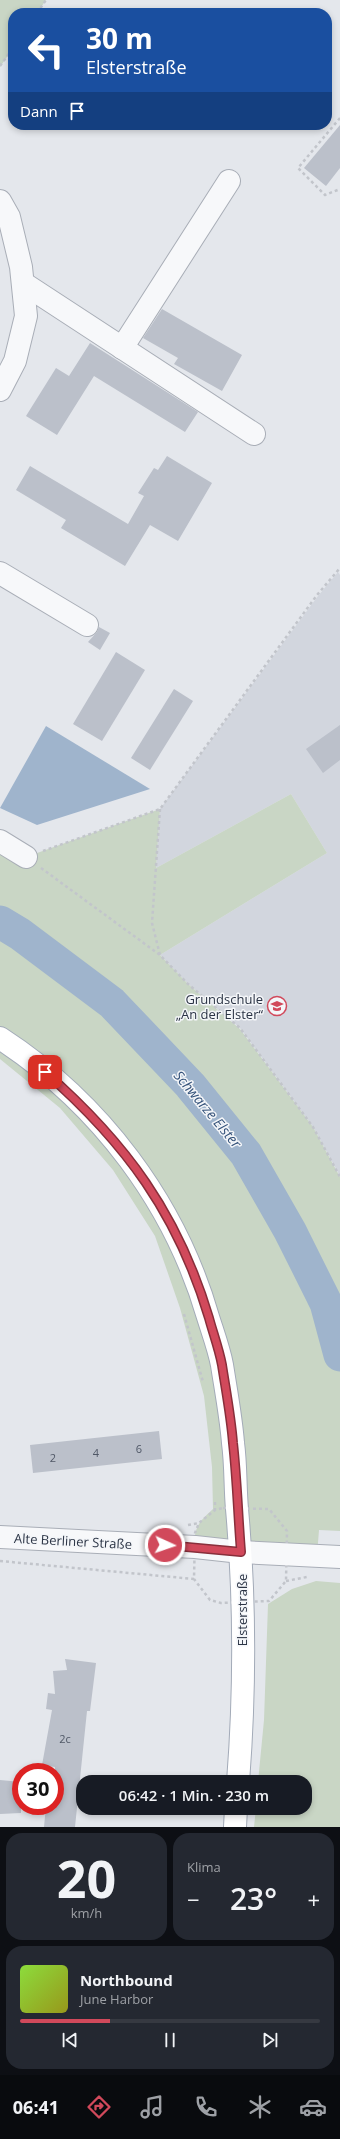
<!DOCTYPE html>
<html lang="de">
<meta charset="utf-8">
<style>
body{margin:0;font-family:"Open Sans",sans-serif;background:#242831;color:#f1f3f6;height:100vh;display:flex;flex-direction:column;font-size:15px;white-space:nowrap}
*{box-sizing:border-box;margin:0}
p{font-size:13px;color:#9ea1a6}
.icon{flex:none;width:22px;height:22px;fill:none;stroke:currentColor;stroke-width:2;stroke-linecap:round;stroke-linejoin:round}
.map{position:relative;height:1827px;overflow:hidden}
.drawer{display:flex;flex-direction:column;gap:6px;padding:6px;background:#0d0f14;flex:1}
.drawer>*{flex:none}
.banner{position:absolute;left:8px;top:8px;width:324px;height:122px;border-radius:16px;box-shadow:0 2px 6px #0003;background:#1a4fa0;color:#fff;overflow:hidden}
.speed{position:absolute;left:12px;top:1763px;display:flex;gap:8px;font-size:20px;font-weight:700;text-align:center}
.speed>*{display:grid;place-content:center;width:52px;height:52px;border-radius:50%;background:#171b24;box-shadow:0 2px 6px #0003;line-height:1}
.speed .limit{border:6px solid #d22;background:#fff;color:#111}
.pin{position:absolute;display:grid;place-items:center;width:34px;height:34px;color:#fff;margin:-17px;border-radius:8px;box-shadow:0 2px 6px #0006}
.me{position:absolute;width:44px;margin:-22px;rotate:93deg;stroke-linejoin:round;filter:drop-shadow(0 0 3px #0008)}
.turn{display:flex;align-items:center;gap:14px;height:84px;padding:0 12px;font-size:18px}
.turn .icon{width:52px;height:52px;stroke-width:2.5}
.turn b{display:block;font-size:28px;line-height:34px}
.then{display:flex;align-items:center;height:38px;padding:0 12px;background:#0003;gap:8px;font-size:15px}
.big{font-size:30px;font-weight:600;line-height:1.1}
.drawer .card{flex:1;display:flex;flex-direction:column;justify-content:center;gap:6px;min-width:0;padding:0 14px;border-radius:16px;background:#242831}
.drawer .dial{align-items:center;gap:0}
.dial b{font-size:52px;line-height:1}
.song{display:flex;align-items:center;gap:12px}
.cover{width:48px;height:48px;border-radius:6px;background:linear-gradient(135deg,hsl(90 70% 55%),hsl(60 70% 35%))}
.played{height:4px;border-radius:2px;background:linear-gradient(90deg,#d1495b 30%,#363941 30%)}
.keys{display:flex;justify-content:space-around;direction:ltr}
.heat{display:flex;justify-content:space-between;align-items:center;font-size:22px;direction:ltr}
.drawer .tiles{flex:1;display:grid;gap:6px;grid-template-columns:1fr 1fr}
.card:last-child{grid-column:span 2}
.trip{position:absolute;left:76px;top:1775px;width:236px;height:40px;border-radius:16px;background:#171b24;box-shadow:0 2px 6px #0003;font-weight:600;line-height:40px;text-align:center}
.tabs{display:flex;height:64px;justify-content:space-around;align-items:center;background:#090b0e;color:#9ea1a6}
.tabs .icon{width:28px;height:28px}
.tabs .selected{color:#d1495b}
.tabs b{font-size:18px;color:#f1f3f6}
.map>svg:first-child{display:block}
.built{fill:#d2d6de}
.green{fill:#c9d6c5}
.water{fill:#9fb4cc}
.lines{fill:none;stroke-linecap:round;stroke-linejoin:round}
.river{stroke:#9fb4cc;stroke-width:33}
.building{fill:#bbc0ca}
.minor-casing{stroke:#a9aeb7;stroke-width:24}
.major-casing{stroke:#a3abb8;stroke-width:24}
.path{stroke:#c2c5cb;stroke-width:2.5;stroke-dasharray:3 3;stroke-linecap:butt}
.minor{stroke:#f7f8fa;stroke-width:22}
.major{stroke:#fff;stroke-width:22}
.route-casing{stroke:#882f3b;stroke-width:10}
.route{stroke:#d1495b;stroke-width:7}
.labels{text-anchor:middle;dominant-baseline:central;stroke-width:3;stroke-linejoin:round;paint-order:stroke}
.number-label{font-size:11px;fill:#4f5766}
.poi-label{font-size:13px;fill:#2b3445;stroke:#f4f6f9;text-anchor:end}
.street-label{font-size:13px;fill:#2b3445;stroke:#f4f6f9}
.water-label{font-size:14px;font-style:italic;fill:#34527a;stroke:#f4f6f9}
</style>
<div class="map">
<svg width="340" height="1827" viewBox="0 0 340 1827">
<rect width="100%" height="100%" fill="#e4e7ec"/>
<path class="built" d="M 338,572 L 340,575 L 340,1176 L 313,1127 L 240,1028 L 188,984 L 160,955 L 327,853 L 291,794 L 156,868 L 160,809 L 318,596 Z"/>
<g class="green">
<path d="M 0,0 L 46,0 L 37,13 L 13,13 L 13,48 L 0,67 Z"/>
<path d="M 291,794 L 327,853 L 160,955 L 188,984 L 240,1029 L 313,1127 L 340,1177 L 340,1531 L 319,1530 L 317,1555 L 242,1551 L 224,1382 L 153,1191 L 0,1037 L 0,841 L 26,857 L 160,809 L 156,868 Z"/>
<path d="M 0,1039 L 112,1138 L 201,1296 L 241,1551 L 194,1545 C 195,1526 199,1522 213,1509 L 212,1467 L 204,1396 L 180,1308 L 155,1236 L 113,1170 L 60,1108 L 0,1059 Z"/>
<path d="M 316,1581 L 340,1583 L 340,1827 L 254,1827 L 256,1808 L 305,1808 L 305,1782 L 258,1782 L 264,1720 L 268,1604 L 292,1589 Z"/>
</g>
<path class="water" d="M 46,726 L 150,789 L 37,825 L 0,808 Z"/>
<g class="lines">
<path class="river" d="M 0,922 L 20,934 L 112,1003 L 190,1085 L 246,1154 L 290,1231 L 326,1303 L 340,1355"/>
</g>
<g class="building">
<path d="M 340,125 L 340,168 L 326,186 L 304,168 Z"/>
<path d="M 162,309 L 242,355 L 222,391 L 174,364 L 178,358 L 143,338 Z"/>
<path d="M 90,343 L 198,412 L 185,432 L 94,376 L 57,435 L 26,416 L 56,368 L 69,376 Z"/>
<path d="M 167,456 L 212,483 L 178,541 L 150,525 L 125,566 L 61,528 L 66,520 L 16,490 L 30,466 L 128,524 L 144,496 L 138,493 L 154,468 L 158,470 Z"/>
<path d="M 99,627 L 110,633 L 100,650 L 88,642 L 97,632 Z"/>
<path d="M 116,652 L 145,670 L 102,741 L 73,724 Z"/>
<path d="M 174,689 L 193,701 L 150,770 L 131,758 Z"/>
<path d="M 340,725 L 340,760 L 323,773 L 306,749 Z"/>
<path d="M 159,1431 L 162,1459 L 33,1473 L 30,1445 Z"/>
<path d="M 65,1659 L 96,1663 L 90,1711 L 87,1711 L 75,1827 L 44,1827 L 46,1806 L 55,1806 L 55,1767 L 42,1765 L 52,1710 L 46,1709 L 48,1693 L 55,1694 L 53,1671 L 67,1670 Z"/>
<path d="M 0,1780 L 21,1782 L 21,1813 L 0,1814 Z"/>
</g>
<g class="lines">
<defs>
<g id="minor">
<path d="M 0,201 L 9,217 L 21,267 L 26,316 L 15,361 L 0,390"/>
<path d="M 23,283 L 254,434"/>
<path d="M 122,348 L 229,181"/>
<path d="M 0,573 L 87,625"/>
<path d="M 0,841 L 26,857"/>
<path d="M 0,1537 L 195,1547 L 241,1552 L 340,1557"/>
</g>
<g id="major">
<path d="M 0,1038 C 100,1103 175,1203 208,1317 C 213,1333 219,1349 222,1365 C 226,1391 231,1417 233,1443 C 236,1465 235,1487 237,1509 C 245,1599 245,1692 238,1782"/>
<path d="M 235,1827 L 236,1808"/>
</g>
</defs>
<use href="#minor" class="minor-casing"/>
<use href="#major" class="major-casing"/>
<g class="path">
<path d="M 37,13 L 46,0"/>
<path d="M 0,66 L 13,48"/>
<path d="M 340,118 L 298,168 L 325,195 L 340,189"/>
<path d="M 160,809 L 152,923 L 160,955"/>
<path d="M 43,851 L 160,809 L 317,595 L 340,568"/>
<path d="M 41,868 L 160,955 L 188,984 L 240,1028 L 313,1127 L 340,1177"/>
<path d="M 184,1314 L 203,1382"/>
<path d="M 215,1502 L 215,1510"/>
<path d="M 223,1508 L 269,1509 L 287,1531 L 286,1581 L 269,1601 L 221,1603 L 210,1600 L 194,1579 L 195,1533 L 199,1523 L 215,1510 Z"/>
<path d="M 188,1525 L 199,1523"/>
<path d="M 0,1561 L 194,1579"/>
<path d="M 286,1581 L 307,1577"/>
</g>
<use href="#minor" class="minor"/>
<use href="#major" class="major"/>
</g>
<g class="lines">
<defs>
<path id="route" d="M 45,1072 C 126,1143 178,1214 209,1318 C 213,1333 219,1349 222,1365 C 226,1391 231,1417 233,1443 C 237,1479 238,1515 241,1552 L 165,1545"/>
</defs>
<use href="#route" class="route-casing"/>
<use href="#route" class="route"/>
</g>
<defs>
<symbol id="school-ring" viewBox="-11 -11 22 22"><circle r="9.5" fill="#f4f6f9" stroke="#d1495b" stroke-width="1.5"/><path d="M0-5L7-2L0 1L-7-2ZM-4 1L0 2.5L4 1V4Q0 6-4 4Z" fill="#d1495b"/></symbol>
</defs>
<g fill-rule="evenodd">
<use href="#school-ring" x="266" y="995" width="22" height="22"/>
</g>
<g class="labels">
<g class="number-label">
<text x="139" y="1448">6</text>
<text x="96" y="1452">4</text>
<text x="53" y="1457">2</text>
<text x="65" y="1738">2c</text>
</g>
<g class="poi-label">
<text x="263" y="999">Grundschule<tspan x="263" dy="15">„An der Elster“</tspan></text>
</g>
<g class="street-label">
<text transform="translate(73 1541) rotate(3)">Alte Berliner Straße</text>
<text transform="translate(242 1610) rotate(-90)">Elsterstraße</text>
</g>
<g class="water-label">
<text transform="translate(208 1109) rotate(50)">Schwarze Elster</text>
</g>
</g>
</svg>
<div class="speed"><div class="limit">30</div></div>
<div class="pin" style="left:45px;top:1072px;background:#d93025"><svg class="icon" aria-label="arrive" viewBox="0 0 24 24"><path d="M6 21V4h12l-3 4 3 4H6"/></svg></div>
<svg class="me" style="left:165px;top:1545px" viewBox="-20 -20 40 40"><circle r="17" fill="#d1495b" stroke="#fff" stroke-width="3"/><path d="M0-11L8 9 0 5-8 9z" fill="#fff"/></svg>
<div class="trip">06:42 · 1 Min. · 230 m</div>
<div class="banner">
<div class="turn"><svg class="icon" aria-label="left" viewBox="0 0 24 24"><path d="M17 20v-9H6M10 6l-5 5 5 5"/></svg><div><b>30 m</b>Elsterstraße</div></div>
<div class="then">Dann<svg class="icon" aria-label="arrive" viewBox="0 0 24 24"><path d="M6 21V4h12l-3 4 3 4H6"/></svg></div>
</div>
</div>
<section class="drawer">
<div class="tiles">
<div class="card dial"><b>20</b><p>km/h</p></div>
<div class="card"><p>Klima</p>
<div class="heat"><a>−</a><b class="big">23°</b><a>+</a></div>
</div>
<div class="card">
<div class="song"><i class="cover"></i><div><b>Northbound</b><p>June Harbor</p></div></div>
<div class="played"></div>
<div class="keys"><svg class="icon" aria-label="previous" viewBox="0 0 24 24"><path d="M18 5L8 12l10 7zM5 5v14"/></svg><svg class="icon" aria-label="pause" viewBox="0 0 24 24"><path d="M8 5v14M16 5v14"/></svg><svg class="icon" aria-label="next" viewBox="0 0 24 24"><path d="M6 5l10 7-10 7zM19 5v14"/></svg></div>
</div>
</div>
</section>
<nav class="tabs">
<b>06:41</b>
<svg class="icon selected" aria-label="directions" viewBox="0 0 24 24"><path d="M12 3l9 9-9 9-9-9zM9 14v-3h6M13 9l2 2-2 2"/></svg>
<svg class="icon" aria-label="music" viewBox="0 0 24 24"><path d="M9 18V5l10-2v13"/><circle cx="6" cy="18" r="3"/><circle cx="16" cy="16" r="3"/></svg>
<svg class="icon" aria-label="phone" viewBox="0 0 24 24"><path d="M5 4h4l2 5-3 2q2 4 5 5l2-3 5 2v4C11 20 4 13 5 4z"/></svg>
<svg class="icon" aria-label="climate" viewBox="0 0 24 24"><path d="M12 3v18M4 7l16 10M4 17L20 7"/></svg>
<svg class="icon" aria-label="car" viewBox="0 0 24 24"><path d="M5 17H2v-5l4-1 3-4h7l3 4 3 1v5h-3M9 17h6M6 11h13"/><circle cx="7" cy="17" r="2"/><circle cx="17" cy="17" r="2"/></svg>
</nav>
